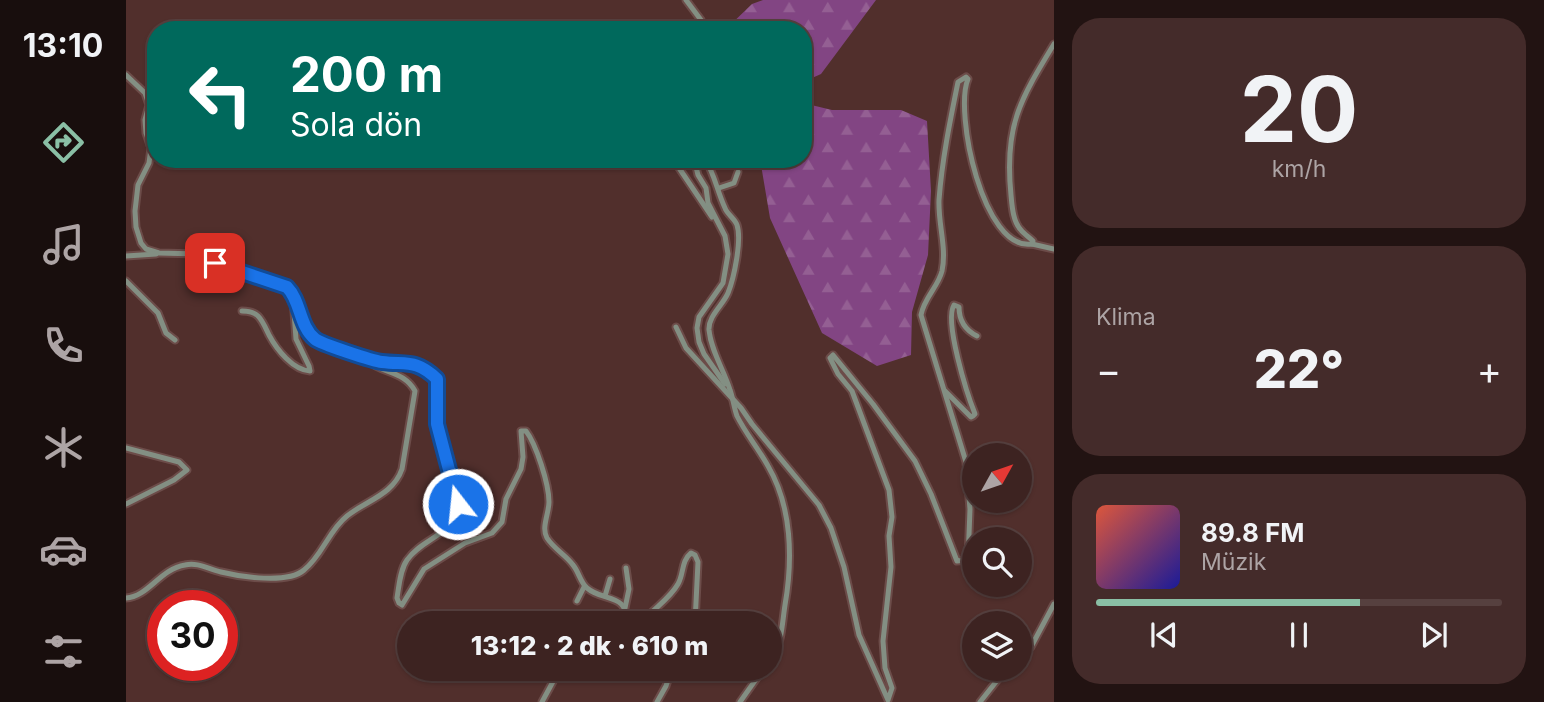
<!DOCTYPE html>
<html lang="tr">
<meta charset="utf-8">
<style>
body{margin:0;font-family:Inter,sans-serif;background:#442b2a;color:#f1f3f6;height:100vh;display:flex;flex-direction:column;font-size:26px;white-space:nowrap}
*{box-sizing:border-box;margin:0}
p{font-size:23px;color:#ada4a5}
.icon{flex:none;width:38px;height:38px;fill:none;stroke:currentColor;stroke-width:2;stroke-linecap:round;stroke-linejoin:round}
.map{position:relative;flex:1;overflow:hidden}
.panel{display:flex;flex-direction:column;gap:18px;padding:18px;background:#221312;width:490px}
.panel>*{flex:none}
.hud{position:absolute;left:21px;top:21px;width:665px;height:147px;border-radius:28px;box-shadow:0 2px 5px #0004,0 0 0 2px #56403f;background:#00695c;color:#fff;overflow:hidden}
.needle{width:46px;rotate:50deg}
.controls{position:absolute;left:836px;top:443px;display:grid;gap:14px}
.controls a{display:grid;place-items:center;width:70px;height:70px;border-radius:50%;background:#3d2321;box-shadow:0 2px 5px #0004,0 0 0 2px #56403f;font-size:35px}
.speed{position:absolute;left:21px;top:590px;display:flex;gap:14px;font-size:35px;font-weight:700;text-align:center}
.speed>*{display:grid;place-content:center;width:91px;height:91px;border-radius:50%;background:#3d2321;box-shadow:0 2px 5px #0004,0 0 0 2px #56403f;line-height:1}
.speed .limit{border:10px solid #d22;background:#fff;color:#111}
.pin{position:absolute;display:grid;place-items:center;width:60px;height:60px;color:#fff;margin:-30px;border-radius:14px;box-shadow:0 4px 10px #0006}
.me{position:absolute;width:77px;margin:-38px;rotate:344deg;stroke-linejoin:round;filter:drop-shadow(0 0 5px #0008)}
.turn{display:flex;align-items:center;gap:24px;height:147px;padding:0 28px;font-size:32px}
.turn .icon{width:91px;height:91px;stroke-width:2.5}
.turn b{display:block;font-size:49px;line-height:60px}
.big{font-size:52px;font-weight:800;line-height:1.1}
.panel .card{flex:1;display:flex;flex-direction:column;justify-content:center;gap:10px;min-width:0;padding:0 24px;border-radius:28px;background:#442b2a}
.panel .dial{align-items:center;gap:0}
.dial b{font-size:91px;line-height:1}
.song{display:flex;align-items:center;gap:21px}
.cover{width:84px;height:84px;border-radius:10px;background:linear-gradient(135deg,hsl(10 70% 55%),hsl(240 70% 35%))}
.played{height:7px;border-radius:4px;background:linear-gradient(90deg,#8abfa5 65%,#56403f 65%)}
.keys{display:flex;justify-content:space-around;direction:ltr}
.heat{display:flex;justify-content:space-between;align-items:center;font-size:38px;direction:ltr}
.trip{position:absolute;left:271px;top:611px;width:385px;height:70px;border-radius:35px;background:#3d2321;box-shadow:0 2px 5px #0004,0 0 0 2px #56403f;font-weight:800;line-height:70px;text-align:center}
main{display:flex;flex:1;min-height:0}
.dock{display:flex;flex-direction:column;width:126px;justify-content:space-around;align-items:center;background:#180e0d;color:#ada4a5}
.dock .icon{width:49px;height:49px}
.dock .active{color:#8abfa5}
.dock b{font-size:32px;color:#f1f3f6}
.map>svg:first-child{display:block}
.forest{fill:url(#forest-firs)}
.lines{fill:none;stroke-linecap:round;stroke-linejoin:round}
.minor-casing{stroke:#6c4c49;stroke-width:9}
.minor{stroke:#838f83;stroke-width:5}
.route-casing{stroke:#114b97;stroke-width:18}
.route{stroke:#1a73e8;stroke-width:12}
</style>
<main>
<nav class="dock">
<b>13:10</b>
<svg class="icon active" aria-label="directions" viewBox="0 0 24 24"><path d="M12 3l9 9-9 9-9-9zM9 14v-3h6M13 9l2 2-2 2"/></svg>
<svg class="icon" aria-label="music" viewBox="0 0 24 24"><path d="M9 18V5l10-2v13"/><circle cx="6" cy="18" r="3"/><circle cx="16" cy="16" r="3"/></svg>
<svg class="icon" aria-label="phone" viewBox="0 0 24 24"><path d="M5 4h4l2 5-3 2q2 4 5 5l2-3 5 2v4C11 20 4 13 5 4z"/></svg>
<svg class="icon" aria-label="climate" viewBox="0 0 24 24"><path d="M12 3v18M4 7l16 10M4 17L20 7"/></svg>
<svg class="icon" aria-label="car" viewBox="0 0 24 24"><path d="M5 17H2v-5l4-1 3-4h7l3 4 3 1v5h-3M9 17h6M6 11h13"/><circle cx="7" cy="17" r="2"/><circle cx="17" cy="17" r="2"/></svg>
<svg class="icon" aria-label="filters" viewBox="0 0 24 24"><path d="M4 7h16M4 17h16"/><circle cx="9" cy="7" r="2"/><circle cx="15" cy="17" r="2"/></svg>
</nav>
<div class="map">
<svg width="928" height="702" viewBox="0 0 928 702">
<defs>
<pattern id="forest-firs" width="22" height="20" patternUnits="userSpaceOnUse" patternTransform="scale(1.75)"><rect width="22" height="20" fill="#824583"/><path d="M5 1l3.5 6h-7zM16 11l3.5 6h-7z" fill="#945f93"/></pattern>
</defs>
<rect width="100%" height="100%" fill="#512f2c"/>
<g class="forest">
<path d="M 637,0 L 750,0 L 695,74 L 677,82 L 677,30 L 599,30 L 626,4 Z"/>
<path d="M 677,103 L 706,110 L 775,110 L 801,121 L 805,191 L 802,255 L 786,312 L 785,355 L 751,366 L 696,333 L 644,218 L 634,159 L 677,159 Z"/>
</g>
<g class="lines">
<defs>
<g id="minor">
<path d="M 560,0 L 575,20 L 576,30"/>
<path d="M 0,75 L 19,93 L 23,105 L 19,120 L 20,133 L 25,148 L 23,163 L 12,185 L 9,211 L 10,227 L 15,243 L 20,249 L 33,253 L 72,254 L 89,263 L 161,287 L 166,292 L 180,327 L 192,341 L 256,362 L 283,362 L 298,368 L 311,379 L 311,424 L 332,504 C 327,537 297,537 281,560 C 274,570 273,586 271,598 L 273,603 L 276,605 L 298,569 L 339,543 L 366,533 L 376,522 L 380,499 L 395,469 L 397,457 L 395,431 L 400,431 C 410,444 423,484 423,502 C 423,513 415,528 421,538 C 428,549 440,555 447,565 C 453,572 454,582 461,588 C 477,602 503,593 500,623"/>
<path d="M 547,159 L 586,217"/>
<path d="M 568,159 L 572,175 L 580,188 L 582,203 L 599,236 L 602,254 L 597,283 L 573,317 L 571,328 L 573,342 L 578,354 L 599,384"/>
<path d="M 579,159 C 589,175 591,191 599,208 C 601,214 609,219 611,225 C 616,240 608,278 602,293 C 597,305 582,316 583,330 C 585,351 598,370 604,390 C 607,398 608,408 611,416 C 620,434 632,448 642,466 C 666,507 667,559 659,605 C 656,624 656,646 644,661"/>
<path d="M 593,188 L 608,183 L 612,172"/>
<path d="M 906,244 L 928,249"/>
<path d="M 0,256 L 30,254"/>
<path d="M 0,281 L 32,313 L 40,333 L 49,340"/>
<path d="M 116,311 C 122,311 128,312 132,316 C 137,321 140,329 143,335 C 151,350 167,370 184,371 L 183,366 L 170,339 L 167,298"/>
<path d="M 550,327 L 560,348 L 615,408 L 626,424 L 693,505 L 705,528 L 718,567 L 733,635 L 762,700 L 766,688 L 759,668 L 757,641 L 765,567 L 763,536 L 766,517 L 763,490 L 726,391 L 712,374 L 704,358 L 707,355 L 747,404 L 789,461 L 805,494 L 831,561 L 842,560 L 844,509 L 840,462 L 795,315 C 798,298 812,287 816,271 C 821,248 812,224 813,200 C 816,160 824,121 832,82 L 840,77 L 842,79 C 828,112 857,252 906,244 L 907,241 C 903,237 898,234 895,230 C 887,222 886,206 885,195 C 878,126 894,100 928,44"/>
<path d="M 819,391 L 845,417 L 847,416 L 849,414 C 841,394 818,321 828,305 L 833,307 C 833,320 839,330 851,336"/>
<path d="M 0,448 L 53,462 L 61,470 L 48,480 L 0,504"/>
<path d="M 479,596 L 484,579"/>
<path d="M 0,598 C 22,597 34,569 59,565 C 72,562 82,569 95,572 C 115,577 162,584 178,570 C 196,556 203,530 221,516 C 241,500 267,495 276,469 L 289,391 C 278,371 258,374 242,361"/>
<path d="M 451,601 L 458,587"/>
<path d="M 499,608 L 503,589 L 500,568"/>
<path d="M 516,623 C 526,609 543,600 552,584 C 558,574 555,561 565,553 L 569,555 L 572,562 L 569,623"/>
<path d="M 894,656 L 905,647 L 928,604"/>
<path d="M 416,702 L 430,676"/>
<path d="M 531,702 L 540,686 L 546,668"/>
<path d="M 614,702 L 638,668"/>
<path d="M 854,702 L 881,668"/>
</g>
</defs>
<use href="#minor" class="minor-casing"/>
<use href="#minor" class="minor"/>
</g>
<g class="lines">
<defs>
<path id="route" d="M 89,263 L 161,287 C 175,301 173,326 189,339 C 195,344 247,361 256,362 C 281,365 290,359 311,379 L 311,424 L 332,504"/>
</defs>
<use href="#route" class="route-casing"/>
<use href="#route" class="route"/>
</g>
</svg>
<div class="controls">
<a><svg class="needle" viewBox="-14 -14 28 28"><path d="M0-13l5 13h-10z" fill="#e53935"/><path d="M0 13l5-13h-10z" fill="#ada4a5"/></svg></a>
<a><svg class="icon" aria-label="search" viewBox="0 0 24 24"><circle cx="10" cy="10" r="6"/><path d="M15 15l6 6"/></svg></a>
<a><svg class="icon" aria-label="layers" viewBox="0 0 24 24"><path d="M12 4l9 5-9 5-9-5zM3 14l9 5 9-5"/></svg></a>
</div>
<div class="speed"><div class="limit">30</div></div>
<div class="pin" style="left:89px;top:263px;background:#d93025"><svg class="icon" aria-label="arrive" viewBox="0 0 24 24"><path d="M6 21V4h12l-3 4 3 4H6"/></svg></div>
<svg class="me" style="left:332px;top:504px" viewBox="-20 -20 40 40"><circle r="17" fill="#1a73e8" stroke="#fff" stroke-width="3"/><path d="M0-11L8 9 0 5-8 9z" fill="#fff"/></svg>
<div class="trip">13:12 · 2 dk · 610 m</div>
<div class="hud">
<div class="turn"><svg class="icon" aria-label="left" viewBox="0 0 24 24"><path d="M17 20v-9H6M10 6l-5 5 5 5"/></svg><div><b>200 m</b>Sola dön</div></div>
</div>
</div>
<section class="panel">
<div class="card dial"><b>20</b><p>km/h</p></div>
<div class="card"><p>Klima</p>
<div class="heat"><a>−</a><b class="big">22°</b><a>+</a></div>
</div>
<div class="card">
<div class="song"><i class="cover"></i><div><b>89.8 FM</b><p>Müzik</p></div></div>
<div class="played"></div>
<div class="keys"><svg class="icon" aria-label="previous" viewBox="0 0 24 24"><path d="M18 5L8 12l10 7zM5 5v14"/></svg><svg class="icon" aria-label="pause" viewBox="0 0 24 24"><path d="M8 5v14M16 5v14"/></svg><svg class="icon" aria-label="next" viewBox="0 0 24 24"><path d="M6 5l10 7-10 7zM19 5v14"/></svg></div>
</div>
</section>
</main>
